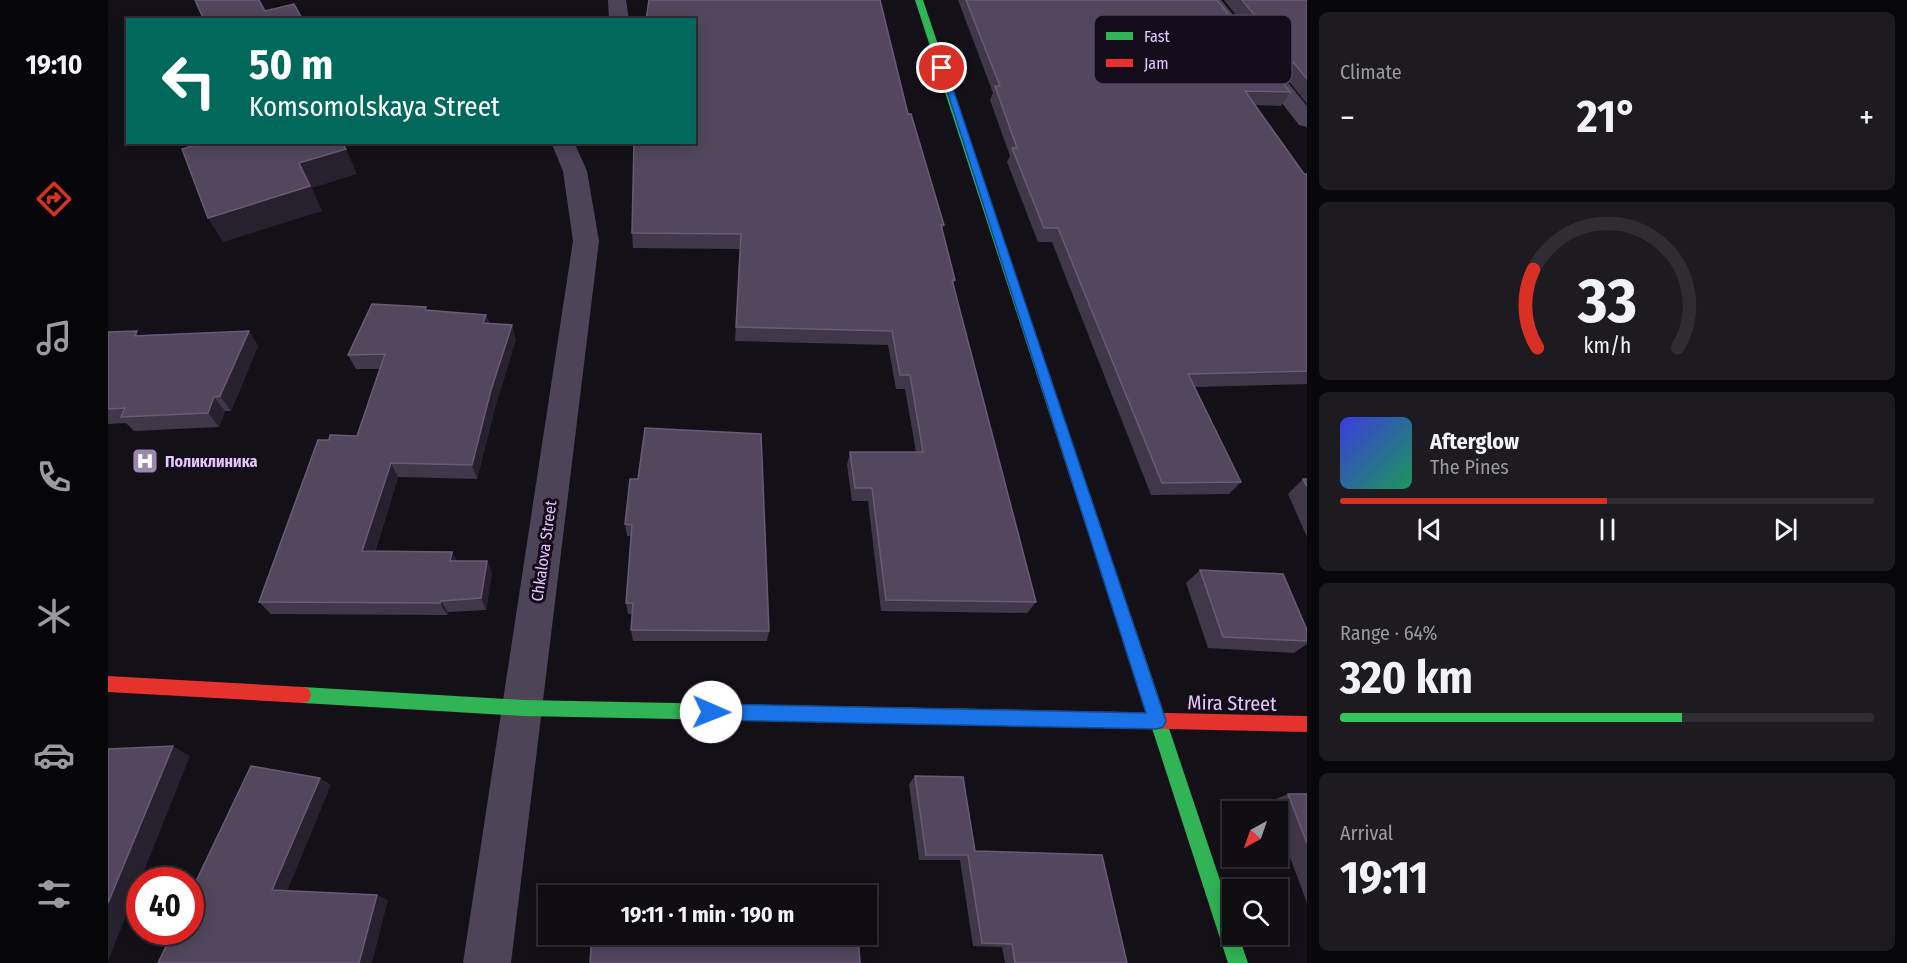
<!DOCTYPE html>
<meta charset="utf-8">
<style>
body{margin:0;font-family:"Fira Sans Condensed",sans-serif;background:#1d1a20;color:#f1f3f6;height:100vh;display:flex;flex-direction:column;font-size:22px;white-space:nowrap}
*{box-sizing:border-box;margin:0}
p{font-size:20px;color:#9b9b9f}
.icon{flex:none;width:33px;height:33px;fill:none;stroke:currentColor;stroke-width:2;stroke-linecap:round;stroke-linejoin:round}
.map{position:relative;flex:1;overflow:hidden}
.details{display:flex;flex-direction:column;gap:12px;padding:12px;background:#08070a;width:600px}
.details>*{flex:none}
.guide{position:absolute;left:18px;top:18px;width:570px;height:126px;border-radius:0px;box-shadow:0 3px 15px #0003,0 0 0 2px #2f2c32;background:#00695c;color:#fff;overflow:hidden}
.needle{width:39px;rotate:220deg}
.tools{position:absolute;left:1114px;top:801px;display:grid;gap:12px}
.tools a{display:grid;place-items:center;width:66px;height:66px;border-radius:0px;background:#0f0c12;box-shadow:0 3px 15px #0003,0 0 0 2px #2f2c32;font-size:30px}
.speed{position:absolute;left:18px;top:867px;display:flex;gap:12px;font-size:30px;font-weight:700;text-align:center}
.speed>*{display:grid;place-content:center;width:78px;height:78px;border-radius:50%;background:#0f0c12;box-shadow:0 3px 15px #0003,0 0 0 2px #2f2c32;line-height:1}
.speed .limit{border:9px solid #d22;background:#fff;color:#111}
.pin{position:absolute;display:grid;place-items:center;width:51px;height:51px;color:#fff;margin:-26px;border:3px solid #fff;border-radius:50%;box-shadow:0 2px 6px #0007}
.me{position:absolute;width:66px;margin:-33px;rotate:91deg;stroke-linejoin:round;filter:drop-shadow(0 0 4px #0008)}
.turn{display:flex;align-items:center;gap:21px;height:126px;padding:0 24px;font-size:27px}
.turn .icon{width:78px;height:78px;stroke-width:2.5}
.turn b{display:block;font-size:42px;line-height:51px}
.big{font-size:45px;font-weight:700;line-height:1.1}
.details .card{flex:1;display:flex;flex-direction:column;justify-content:center;gap:9px;min-width:0;padding:0 21px;border-radius:9px;background:#1d1a20}
.details .dial{align-items:center;gap:0}
.dial svg{height:156px;overflow:visible;fill:none;stroke:#2f2c32;stroke-width:7;stroke-linecap:round;text-anchor:middle}
.dial text{fill:#f1f3f6;stroke:none}
.song{display:flex;align-items:center;gap:18px}
.cover{width:72px;height:72px;border-radius:9px;background:linear-gradient(135deg,hsl(240 70% 55%),hsl(150 70% 35%))}
.played{height:6px;border-radius:3px;background:linear-gradient(90deg,#d93025 50%,#2f2c32 50%)}
.keys{display:flex;justify-content:space-around;direction:ltr}
.heat{display:flex;justify-content:space-between;align-items:center;font-size:33px;direction:ltr}
.charge{height:9px;border-radius:4px;background:linear-gradient(90deg,#34c759 64%,#2f2c32 0)}
.trip{position:absolute;left:430px;top:885px;width:339px;height:60px;border-radius:0px;background:#0f0c12;box-shadow:0 3px 15px #0003,0 0 0 2px #2f2c32;font-weight:700;line-height:60px;text-align:center}
main{display:flex;flex:1;min-height:0}
.tabs{display:flex;flex-direction:column;width:108px;justify-content:space-around;align-items:center;background:#060507;color:#9b9b9f}
.tabs .icon{width:42px;height:42px}
.tabs .on{color:#d93025}
.tabs b{font-size:27px;color:#f1f3f6}
.map>svg:first-child{display:block}
.lines{fill:none;stroke-linecap:round;stroke-linejoin:round}
.street{fill:#4d4458;fill-rule:evenodd}
.fast{fill:#30b455;fill-rule:evenodd}
.jam{fill:#e5322d;fill-rule:evenodd}
.wall{fill:#403749}
.shaded-wall{fill:#27212d}
.building{fill:#52475c;stroke:#695b75;stroke-width:1.5}
.route{fill:#1a73e8;stroke:#114b97;stroke-width:1.5}
.labels{text-anchor:middle;dominant-baseline:central;stroke-width:6;stroke-linejoin:round;paint-order:stroke}
.poi-label{font-size:16px;font-weight:bold;fill:#e4c8fd;stroke:#150c1b;text-anchor:start}
.street-label{font-size:16px;fill:#e4c8fd;stroke:#150c1b}
.near-street-label{font-size:20px;fill:#e4c8fd;stroke:#150c1b}
.key{fill:#150c1b;stroke:#53445f;stroke-width:1.5}
.key-label{font-size:16px;fill:#e4c8fd}
</style>
<main>
<nav class="tabs">
<b>19:10</b>
<svg class="icon on" aria-label="directions" viewBox="0 0 24 24"><path d="M12 3l9 9-9 9-9-9zM9 14v-3h6M13 9l2 2-2 2"/></svg>
<svg class="icon" aria-label="music" viewBox="0 0 24 24"><path d="M9 18V5l10-2v13"/><circle cx="6" cy="18" r="3"/><circle cx="16" cy="16" r="3"/></svg>
<svg class="icon" aria-label="phone" viewBox="0 0 24 24"><path d="M5 4h4l2 5-3 2q2 4 5 5l2-3 5 2v4C11 20 4 13 5 4z"/></svg>
<svg class="icon" aria-label="climate" viewBox="0 0 24 24"><path d="M12 3v18M4 7l16 10M4 17L20 7"/></svg>
<svg class="icon" aria-label="car" viewBox="0 0 24 24"><path d="M5 17H2v-5l4-1 3-4h7l3 4 3 1v5h-3M9 17h6M6 11h13"/><circle cx="7" cy="17" r="2"/><circle cx="17" cy="17" r="2"/></svg>
<svg class="icon" aria-label="filters" viewBox="0 0 24 24"><path d="M4 7h16M4 17h16"/><circle cx="9" cy="7" r="2"/><circle cx="15" cy="17" r="2"/></svg>
</nav>
<div class="map">
<svg width="1199" height="963" viewBox="0 0 1199 963">
<rect width="100%" height="100%" fill="#141018"/>
<g class="lines">
<g class="street">
<path d="M 500,0 L 518,0 L 521,20 L 501,20 Z"/>
<path d="M 1094,0 L 1113,0 L 1199,106 L 1199,127 L 1191,125 Z"/>
<path d="M 443,142 L 466,142 L 479,171 L 491,241 L 403,963 L 355,963 L 465,241 L 455,171 Z"/>
</g>
<g class="fast">
<path d="M 807,0 L 815,0 L 988,514 L 986,518 L 981,520 L 976,518 L 974,514 Z"/>
<path d="M 1028,647 L 1034,649 L 1036,654 L 1125,919 L 1125,934 L 1130,934 L 1140,963 L 1120,963 L 1020,654 L 1022,649 Z"/>
<path d="M 195,687 L 415,700 L 923,710 L 929,712 L 931,718 L 929,724 L 923,726 L 415,716 L 195,703 L 189,701 L 187,695 L 189,689 Z"/>
</g>
<g class="jam">
<path d="M 981,508 L 986,510 L 988,514 L 1036,654 L 1034,659 L 1028,661 L 1022,659 L 1020,654 L 974,514 L 976,510 Z"/>
<path d="M 0,676 L 195,687 L 201,689 L 203,695 L 201,701 L 195,703 L 0,692 Z"/>
<path d="M 923,710 L 1199,716 L 1199,732 L 923,726 L 917,724 L 915,718 L 917,712 Z"/>
</g>
</g>
<g class="wall">
<path d="M 850,0 L 1109,0 L 1182,92 L 1173,106 L 1147,105 L 1196,174 L 1199,174 L 1199,384 L 1087,387 L 1133,482 L 1121,494 L 1043,495 L 944,242 L 930,242 L 899,162 L 902,156 L 882,100 L 885,93 Z"/>
<path d="M 1116,0 L 1199,0 L 1199,104 Z"/>
<path d="M 800,114 L 836,225 L 834,230 L 847,280 L 845,286 L 928,602 L 919,613 L 773,611 L 760,501 L 744,501 L 739,465 L 742,452 L 808,452 L 797,389 L 788,389 L 780,345 L 627,341 L 632,249 L 525,248 L 524,233 Z"/>
<path d="M 319,311 L 378,315 L 381,323 L 408,339 L 388,404 L 369,479 L 290,477 L 267,552 L 344,552 L 349,561 L 379,561 L 384,573 L 378,610 L 340,612 L 339,615 L 163,614 L 151,602 L 221,440 L 249,436 L 272,369 L 248,369 L 240,355 Z"/>
<path d="M 141,331 L 150,346 L 123,411 L 117,411 L 111,427 L 26,431 L 18,423 L 0,424 L 0,332 L 32,335 Z"/>
<path d="M 522,479 L 661,631 L 659,641 L 525,641 L 523,630 L 524,614 L 520,614 L 518,603 L 523,536 L 519,536 L 517,524 Z"/>
<path d="M 1195,479 L 1199,479 L 1199,537 L 1180,494 Z"/>
<path d="M 1092,570 L 1199,630 L 1199,644 L 1186,653 L 1100,648 L 1078,583 Z"/>
<path d="M 807,776 L 867,851 L 1019,963 L 897,963 L 894,947 L 865,946 L 852,860 L 811,860 L 801,784 Z"/>
<path d="M 1180,794 L 1199,794 L 1199,903 L 1170,825 L 1170,812 L 1165,812 L 1161,802 Z"/>
</g>
<g class="shaded-wall">
<path d="M 238,149 L 249,174 L 204,188 L 214,211 L 115,242 L 100,218 L 191,163 Z"/>
<path d="M 378,315 L 382,329 L 375,323 Z"/>
<path d="M 404,325 L 408,339 L 388,404 L 369,479 L 364,465 L 383,390 Z"/>
<path d="M 141,331 L 150,346 L 123,411 L 112,396 Z"/>
<path d="M 106,397 L 117,411 L 111,427 L 100,413 Z"/>
<path d="M 283,463 L 290,477 L 263,563 L 254,551 Z"/>
<path d="M 344,552 L 350,564 L 342,561 Z"/>
<path d="M 379,561 L 384,573 L 378,610 L 373,598 Z"/>
<path d="M 333,601 L 340,612 L 339,615 L 332,603 Z"/>
<path d="M 65,746 L 82,756 L 0,961 L 0,903 Z"/>
<path d="M 212,778 L 223,785 L 178,894 L 164,890 Z"/>
<path d="M 269,895 L 280,900 L 264,963 L 251,963 Z"/>
</g>
<g class="building">
<path d="M 87,0 L 151,0 L 157,11 L 186,4 L 195,20 L 96,20 Z"/>
<path d="M 541,0 L 772,0 L 800,114 L 803,114 L 836,225 L 833,225 L 847,280 L 844,280 L 928,602 L 778,600 L 764,488 L 747,488 L 742,452 L 815,452 L 802,375 L 792,375 L 784,331 L 628,327 L 633,234 L 524,233 L 526,142 L 586,142 L 586,20 L 538,20 Z"/>
<path d="M 858,0 L 1109,0 L 1182,92 L 1137,91 L 1196,174 L 1199,174 L 1199,371 L 1080,374 L 1133,482 L 1054,483 L 950,228 L 936,228 L 904,148 L 909,148 L 887,86 L 892,86 Z"/>
<path d="M 1134,0 L 1199,0 L 1199,79 Z"/>
<path d="M 97,142 L 234,142 L 238,149 L 191,163 L 202,186 L 100,218 L 74,149 Z"/>
<path d="M 264,304 L 318,307 L 317,310 L 378,315 L 375,323 L 404,325 L 383,390 L 364,465 L 283,463 L 254,551 L 344,552 L 342,561 L 379,561 L 373,598 L 333,601 L 332,603 L 151,602 L 210,440 L 221,440 L 222,435 L 249,436 L 277,354 L 240,355 Z"/>
<path d="M 29,331 L 27,336 L 141,331 L 112,396 L 106,397 L 100,413 L 13,417 L 17,408 L 0,409 L 0,332 Z"/>
<path d="M 537,428 L 653,434 L 661,631 L 523,630 L 525,603 L 518,603 L 524,525 L 517,524 L 522,479 L 530,479 Z"/>
<path d="M 1195,479 L 1199,479 L 1199,487 Z"/>
<path d="M 1092,570 L 1175,574 L 1199,630 L 1199,641 L 1115,637 Z"/>
<path d="M 65,746 L 0,903 L 0,749 Z"/>
<path d="M 143,766 L 212,778 L 164,890 L 269,895 L 251,963 L 50,963 L 65,932 L 82,932 L 82,894 Z"/>
<path d="M 807,776 L 855,777 L 867,851 L 994,855 L 1019,963 L 907,963 L 904,944 L 874,943 L 860,855 L 818,855 Z"/>
<path d="M 1180,794 L 1199,794 L 1199,843 Z"/>
<path d="M 489,886 L 622,890 L 622,896 L 488,896 Z"/>
<path d="M 484,934 L 750,934 L 752,963 L 482,963 Z"/>
</g>
<path class="route" d="M 831,66 L 838,68 L 1058,721 L 1055,727 L 1049,729 L 603,720 L 597,718 L 594,712 L 597,706 L 603,704 L 1038,713 Z"/>
<defs>
<symbol id="hospital-square" viewBox="-11 -11 22 22"><rect x="-9" y="-9" width="18" height="18" rx="4" fill="#9b88ad" stroke="#150c1b"/><path d="M-5-5h3v3.5h4V-5h3V5h-3V1.5h-4V5h-3Z" fill="#fff"/></symbol>
</defs>
<g fill-rule="evenodd">
<use href="#hospital-square" x="22" y="446" width="30" height="30"/>
</g>
<g class="labels">
<g class="poi-label">
<text x="57" y="461">Поликлиника</text>
</g>
<g class="street-label">
<text transform="translate(436 551) rotate(-82)">Chkalova Street</text>
</g>
<g class="near-street-label">
<text transform="translate(1124 703) rotate(1)">Mira Street</text>
</g>
</g>
<rect x="986" y="15" width="198" height="69" rx="9" class="key"/>
<rect x="998" y="32" width="27" height="8" fill="#30b455"/>
<rect x="998" y="59" width="27" height="8" fill="#e5322d"/>
<g class="key-label">
<text x="1036" y="42">Fast</text>
<text x="1036" y="69">Jam</text>
</g>
</svg>
<div class="tools">
<a><svg class="needle" viewBox="-14 -14 28 28"><path d="M0-13l5 13h-10z" fill="#e53935"/><path d="M0 13l5-13h-10z" fill="#9b9b9f"/></svg></a>
<a><svg class="icon" aria-label="search" viewBox="0 0 24 24"><circle cx="10" cy="10" r="6"/><path d="M15 15l6 6"/></svg></a>
</div>
<div class="speed"><div class="limit">40</div></div>
<div class="pin" style="left:834px;top:68px;background:#d93025"><svg class="icon" aria-label="arrive" viewBox="0 0 24 24"><path d="M6 21V4h12l-3 4 3 4H6"/></svg></div>
<svg class="me" style="left:603px;top:712px" viewBox="-20 -20 40 40"><circle r="19" fill="#fff"/><path d="M0-13L10 11 0 6-10 11z" fill="#1a73e8"/></svg>
<div class="trip">19:11 · 1 min · 190 m</div>
<div class="guide">
<div class="turn"><svg class="icon" aria-label="left" viewBox="0 0 24 24"><path d="M17 20v-9H6M10 6l-5 5 5 5"/></svg><div><b>50 m</b>Komsomolskaya Street</div></div>
</div>
</div>
<section class="details">
<div class="card"><p>Climate</p>
<div class="heat"><a>−</a><b class="big">21°</b><a>+</a></div>
</div>
<div class="card dial"><svg viewBox="0 0 100 80">
<path d="M14 69A42 42 0 1 1 86 69"/>
<path d="M14 69A42 42 0 0 1 12 29" stroke="#d93025"/>
<text x="50" y="56" font-size="32" font-weight="700">33</text>
<text x="50" y="72" font-size="11">km/h</text>
</svg></div>
<div class="card">
<div class="song"><i class="cover"></i><div><b>Afterglow</b><p>The Pines</p></div></div>
<div class="played"></div>
<div class="keys"><svg class="icon" aria-label="previous" viewBox="0 0 24 24"><path d="M18 5L8 12l10 7zM5 5v14"/></svg><svg class="icon" aria-label="pause" viewBox="0 0 24 24"><path d="M8 5v14M16 5v14"/></svg><svg class="icon" aria-label="next" viewBox="0 0 24 24"><path d="M6 5l10 7-10 7zM19 5v14"/></svg></div>
</div>
<div class="card"><p>Range · 64%</p><b class="big">320 km</b><div class="charge"></div></div>
<div class="card"><p>Arrival</p><b class="big">19:11</b></div>
</section>
</main>
